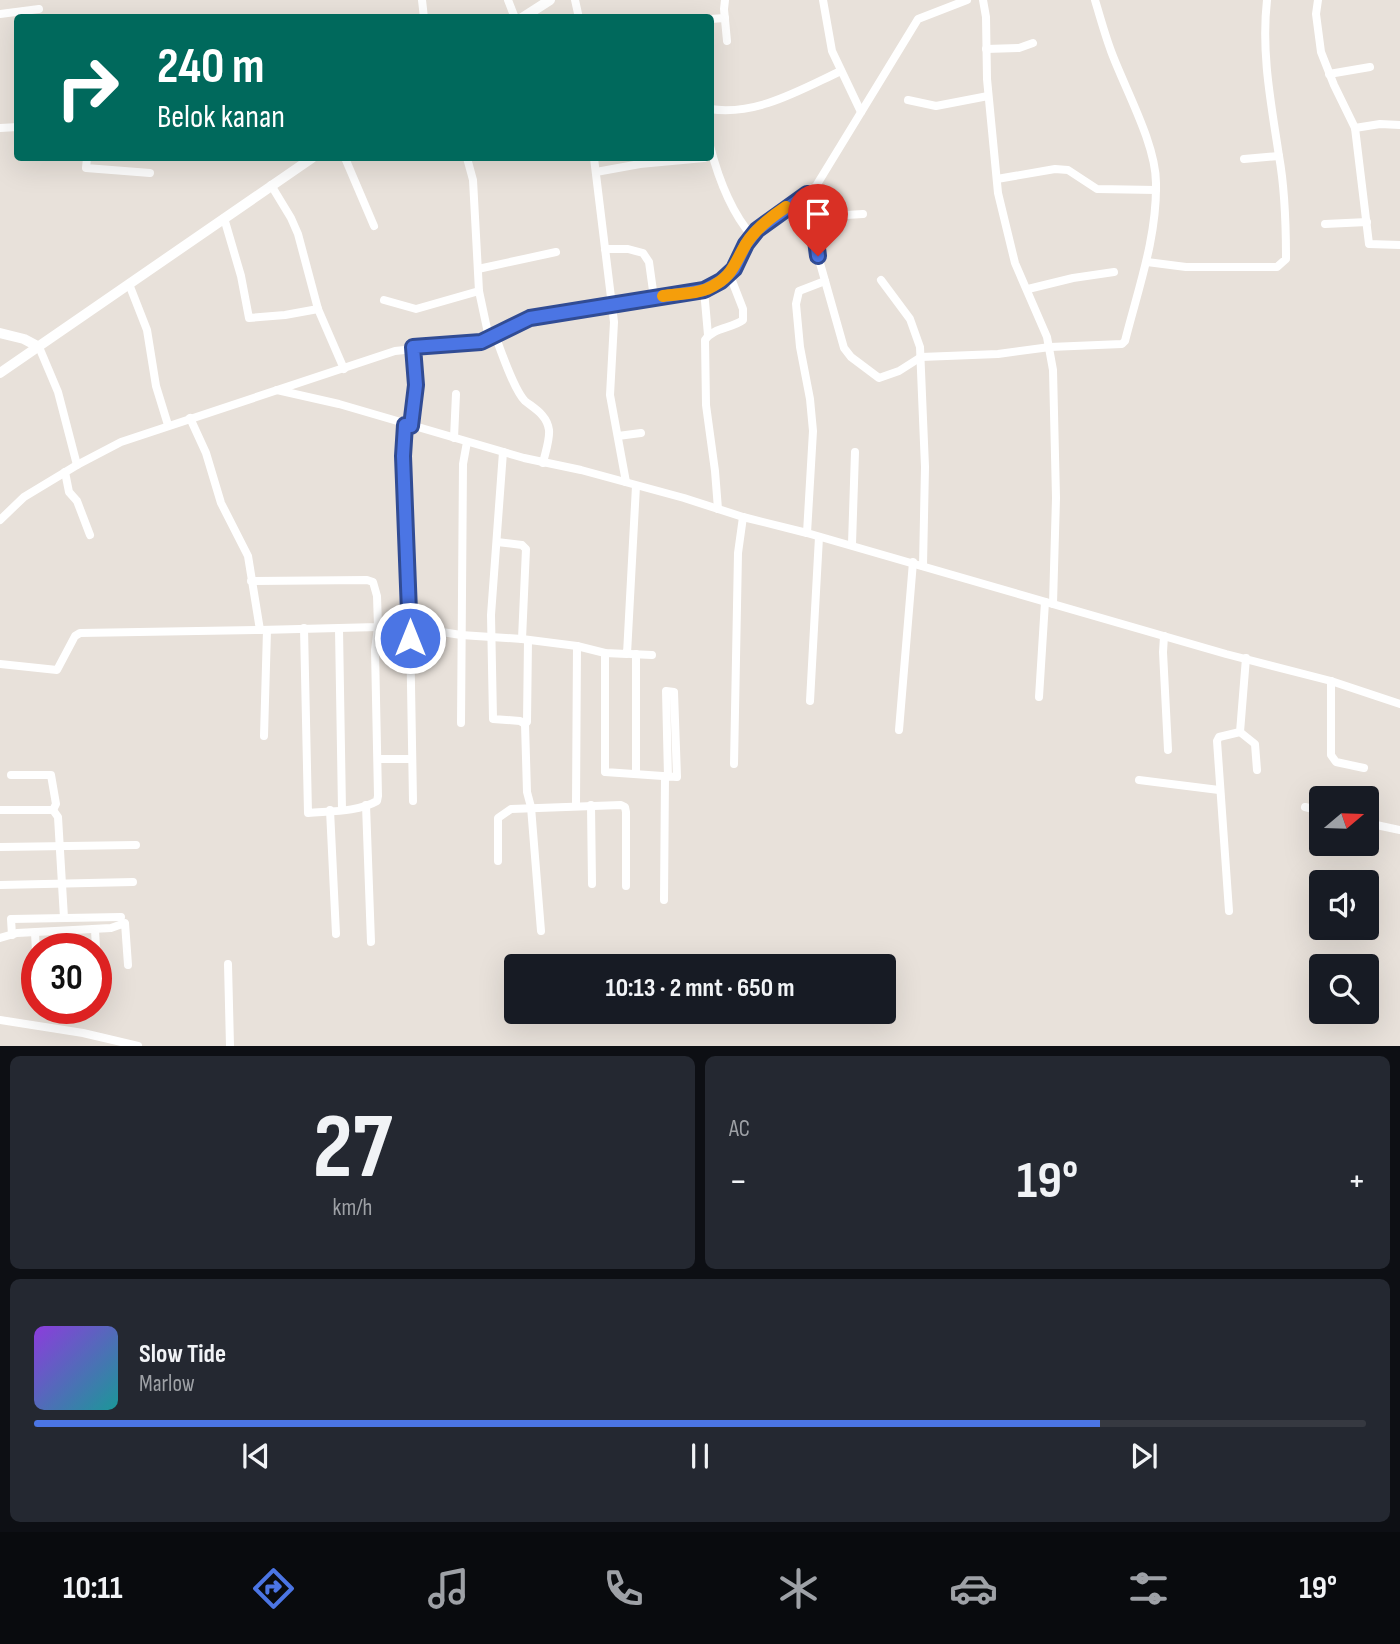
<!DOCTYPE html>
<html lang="id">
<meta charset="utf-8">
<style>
body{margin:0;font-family:"Sofia Sans Condensed",sans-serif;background:#242831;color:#f1f3f6;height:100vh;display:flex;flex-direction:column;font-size:26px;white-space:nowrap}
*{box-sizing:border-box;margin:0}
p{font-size:23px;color:#9ea1a6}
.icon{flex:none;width:38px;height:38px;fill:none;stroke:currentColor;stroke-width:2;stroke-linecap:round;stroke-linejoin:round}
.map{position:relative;height:1046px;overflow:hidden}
.details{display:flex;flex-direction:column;gap:10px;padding:10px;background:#0d0f14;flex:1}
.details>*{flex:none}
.hud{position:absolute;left:14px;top:14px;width:700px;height:147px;border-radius:7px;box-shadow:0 7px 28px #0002;background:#00695c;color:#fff;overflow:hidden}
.needle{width:46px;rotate:71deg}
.tools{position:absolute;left:1309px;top:786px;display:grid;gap:14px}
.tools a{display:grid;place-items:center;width:70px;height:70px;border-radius:7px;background:#171b24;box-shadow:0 7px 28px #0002;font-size:35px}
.speed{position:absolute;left:21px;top:933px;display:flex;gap:14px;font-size:35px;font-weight:700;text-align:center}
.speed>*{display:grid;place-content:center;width:91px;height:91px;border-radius:50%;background:#171b24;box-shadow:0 7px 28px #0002;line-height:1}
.speed .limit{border:10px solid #d22;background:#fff;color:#111}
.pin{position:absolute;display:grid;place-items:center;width:60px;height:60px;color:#fff;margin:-72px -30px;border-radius:50% 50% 50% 0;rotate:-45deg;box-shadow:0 0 7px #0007}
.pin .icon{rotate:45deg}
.me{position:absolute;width:77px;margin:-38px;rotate:0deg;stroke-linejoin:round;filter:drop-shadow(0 0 5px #0008)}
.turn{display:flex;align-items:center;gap:24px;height:147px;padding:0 28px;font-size:32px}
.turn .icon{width:91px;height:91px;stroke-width:2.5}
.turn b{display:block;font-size:49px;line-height:60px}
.big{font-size:52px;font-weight:700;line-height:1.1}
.details .widget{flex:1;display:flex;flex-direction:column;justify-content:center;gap:10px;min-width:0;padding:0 24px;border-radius:10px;background:#242831}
.details .dial{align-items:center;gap:0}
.dial b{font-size:91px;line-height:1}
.song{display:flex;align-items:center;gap:21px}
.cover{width:84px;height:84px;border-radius:10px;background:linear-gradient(135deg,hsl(270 70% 55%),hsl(180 70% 35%))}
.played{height:7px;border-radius:4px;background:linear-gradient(90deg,#4b75e4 80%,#363941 80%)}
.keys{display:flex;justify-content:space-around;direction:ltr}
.heat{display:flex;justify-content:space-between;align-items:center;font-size:38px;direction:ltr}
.details .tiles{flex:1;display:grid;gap:10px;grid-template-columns:1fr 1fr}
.widget:last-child{grid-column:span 2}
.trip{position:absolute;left:504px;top:954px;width:392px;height:70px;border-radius:7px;background:#171b24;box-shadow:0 7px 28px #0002;font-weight:700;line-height:70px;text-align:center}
.dock{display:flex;height:112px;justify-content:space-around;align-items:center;background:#090b0e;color:#9ea1a6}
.dock .icon{width:49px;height:49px}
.dock .current{color:#4b75e4}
.dock b{font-size:32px;color:#f1f3f6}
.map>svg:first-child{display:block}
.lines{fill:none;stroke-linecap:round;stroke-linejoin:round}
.minor{stroke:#fff;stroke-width:8}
.tertiary{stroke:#fff;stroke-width:10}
.secondary{stroke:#fff;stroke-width:10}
.route-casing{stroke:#314c94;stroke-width:18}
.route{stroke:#4b75e4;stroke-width:12}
.slow{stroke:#f59e0b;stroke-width:12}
</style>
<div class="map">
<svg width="1400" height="1046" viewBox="0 0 1400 1046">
<rect width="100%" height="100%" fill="#e8e1da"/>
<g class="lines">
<g class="minor">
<path d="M 422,0 L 424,18"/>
<path d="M 508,0 L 515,18"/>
<path d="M 575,0 L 579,18"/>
<path d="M 725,0 L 724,9 L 727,41"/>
<path d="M 823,0 L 832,51 L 861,112"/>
<path d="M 983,0 L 986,17 L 987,79 L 998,193 L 1015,263 L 1047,337 L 1053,370 L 1056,498 L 1053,604"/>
<path d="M 1318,0 L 1316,14 L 1321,52 L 1334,85 L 1355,128 L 1369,244 L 1400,245"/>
<path d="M 0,14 L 39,9"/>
<path d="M 710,19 L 725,18"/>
<path d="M 986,49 L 1019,48 L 1033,43"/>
<path d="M 1329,74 L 1370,67"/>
<path d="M 908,100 L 936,106 L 988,96"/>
<path d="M 710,109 C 757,116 800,90 841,71"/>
<path d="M 0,128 L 18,127"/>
<path d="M 1355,128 L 1380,124 L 1400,125"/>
<path d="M 710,146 C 718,177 731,212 752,236"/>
<path d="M 87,158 L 86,168 L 150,173"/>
<path d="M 345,158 L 374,226"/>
<path d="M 467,158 L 473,180 L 479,291 L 489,338"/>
<path d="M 594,158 L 614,322 L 610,395 L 626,482"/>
<path d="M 1244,159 L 1279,156"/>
<path d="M 596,172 L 640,164 L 704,158"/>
<path d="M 997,179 L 1055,169 L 1068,170 L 1097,189 L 1156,190"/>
<path d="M 271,185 L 291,218 L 298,234 L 318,309 L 344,369"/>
<path d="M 807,194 L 813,217 L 818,256 L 844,348 L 851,357 L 879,378 L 899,371 L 921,357 L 998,354 L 1050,347 L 1122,344 L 1125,341 C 1138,289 1157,238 1156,183 C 1156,144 1125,89 1111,51 C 1105,35 1100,17 1095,0"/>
<path d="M 813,217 L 863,214"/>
<path d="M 224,218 L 241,276 L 249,318 L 285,315 L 318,309"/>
<path d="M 1325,224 L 1367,222"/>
<path d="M 605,249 L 628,249 L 643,253 L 649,262 L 654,298"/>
<path d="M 1147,262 L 1186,267 L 1277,267 L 1286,259 C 1286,225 1285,189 1279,156 C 1271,103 1261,53 1267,0"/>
<path d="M 478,269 L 556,252"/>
<path d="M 881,280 L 910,319 L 920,347 L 925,467 L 923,566"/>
<path d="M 129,284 L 147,330 L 156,386 L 168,425"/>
<path d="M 1028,289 L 1073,278 L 1114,272"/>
<path d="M 704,290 L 708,335"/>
<path d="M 384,300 L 416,309 L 479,291"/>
<path d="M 495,335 C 501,351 514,390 525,401 C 535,409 547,415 549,430 C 550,440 545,453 543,463"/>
<path d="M 39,347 L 58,392 L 77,465"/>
<path d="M 277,390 L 339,404 L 524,458 L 581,470 L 684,498 L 743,517 L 807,533 L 813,431 L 810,399 L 800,347 L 796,304 L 799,291 L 825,281"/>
<path d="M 190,418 L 206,453 L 221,503 L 248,556 L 260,630 L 378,627 L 377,596 L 373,582 L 367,580 L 251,581"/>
<path d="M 411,426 L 416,385 L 413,347"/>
<path d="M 618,436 L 641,433"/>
<path d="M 454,438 L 456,394"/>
<path d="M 503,452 L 491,615 L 493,719 L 520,721 L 525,724 L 527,722 L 528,640"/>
<path d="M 65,472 L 69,492 L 77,501 L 90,535"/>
<path d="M 718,509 L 715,471 L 706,405 L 705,340 C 714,327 731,329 743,320 L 743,309 L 729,273"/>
<path d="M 0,520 L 24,497 L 77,465 L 121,442 L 395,351 L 481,342 L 530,319 L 704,290 L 721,281 L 734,269 L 746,244 L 757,230 L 816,186 L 918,19 L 967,0"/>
<path d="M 807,533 L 1226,654 L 1331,681 L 1400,704"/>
<path d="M 497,542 L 522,545 L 526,549 L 522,639"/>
<path d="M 852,544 L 855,452"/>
<path d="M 304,628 L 308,813 C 330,811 358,812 377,801 L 378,796 L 375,650 L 378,627 L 410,627 L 403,456 L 405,425"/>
<path d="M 339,629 L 342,810"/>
<path d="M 1164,636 L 1163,652 L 1168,750"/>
<path d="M 605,653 L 605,772 L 677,777 L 674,692 L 666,691 L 668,777"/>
<path d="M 630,654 L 652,655"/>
<path d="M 636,654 L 636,774"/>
<path d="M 0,664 L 57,670 L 75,636 L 80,633 L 260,630"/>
<path d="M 1331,681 L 1331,755 L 1336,762 L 1364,768"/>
<path d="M 1039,697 L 1045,602"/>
<path d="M 810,701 L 819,537"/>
<path d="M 461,723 L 463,464 L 467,442"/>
<path d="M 525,724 L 527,792 L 531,807 L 541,931"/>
<path d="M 899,730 L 913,562"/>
<path d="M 1240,732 L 1255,744 L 1257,770"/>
<path d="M 264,736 L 267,630"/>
<path d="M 378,759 L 412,759"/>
<path d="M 734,764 L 738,553 L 743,517"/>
<path d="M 11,775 L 51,775 L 56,804 L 53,810"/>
<path d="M 1139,780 L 1219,790"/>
<path d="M 413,801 L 410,627 L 461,635 L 522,639 L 577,646 L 605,653 L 627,654 L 636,486"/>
<path d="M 366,805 L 371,942"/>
<path d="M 576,805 L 577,646"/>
<path d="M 591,805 L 592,884"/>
<path d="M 1305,807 L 1321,811"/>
<path d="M 0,810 L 53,810 L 58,817 L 64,918"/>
<path d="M 330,810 L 336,934"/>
<path d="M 1367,823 L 1400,830"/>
<path d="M 0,847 L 136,845"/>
<path d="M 498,861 L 498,818 L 511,809 L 621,805 L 625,807 L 626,812 L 626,886"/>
<path d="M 0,885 L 133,882"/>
<path d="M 664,900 L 665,776"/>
<path d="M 1229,911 L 1217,741 L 1219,737 L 1240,732 L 1246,658"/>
<path d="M 95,930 L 96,948"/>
<path d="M 64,932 L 65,948"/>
<path d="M 35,933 L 37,969"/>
<path d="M 12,935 L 11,919 L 121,917"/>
<path d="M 0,938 L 17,933 L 111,928 L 125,923 L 128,965"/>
<path d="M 96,950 L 97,971"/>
<path d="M 228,964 L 230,1046"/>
<path d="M 0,1020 L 83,1033 L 138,1046"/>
</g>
<path class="tertiary" d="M 0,333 L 24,339 L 39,347"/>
<g class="secondary">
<path d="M 522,18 L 550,0"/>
<path d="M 0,373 L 312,158"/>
</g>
</g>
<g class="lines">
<defs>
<path id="route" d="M 410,638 L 403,456 L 405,425 L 411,426 L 416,385 L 413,347 L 481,342 L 530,318 L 704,290 L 721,281 L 734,269 L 746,244 L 757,230 L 807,194 L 813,217 L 818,256"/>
</defs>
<use href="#route" class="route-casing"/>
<use href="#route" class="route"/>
<path class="slow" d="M 663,296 C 677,294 694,294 707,289 C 733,277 733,266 746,244 C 755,229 771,217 786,207"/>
</g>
</svg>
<div class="tools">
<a><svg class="needle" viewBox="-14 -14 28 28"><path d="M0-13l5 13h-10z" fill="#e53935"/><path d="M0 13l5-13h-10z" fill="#9ea1a6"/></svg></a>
<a><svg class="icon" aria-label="sound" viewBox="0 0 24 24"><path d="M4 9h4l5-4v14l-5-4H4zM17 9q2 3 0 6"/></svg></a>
<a><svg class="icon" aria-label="search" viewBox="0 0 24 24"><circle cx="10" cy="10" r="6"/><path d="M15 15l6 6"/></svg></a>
</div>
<div class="speed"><div class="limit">30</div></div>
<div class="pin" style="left:818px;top:256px;background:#d93025"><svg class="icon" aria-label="arrive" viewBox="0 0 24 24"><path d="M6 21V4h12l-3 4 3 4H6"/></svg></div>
<svg class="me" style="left:410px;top:638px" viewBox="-20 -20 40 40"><circle r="17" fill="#4b75e4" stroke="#fff" stroke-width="3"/><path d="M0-11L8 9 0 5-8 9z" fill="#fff"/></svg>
<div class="trip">10:13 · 2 mnt · 650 m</div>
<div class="hud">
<div class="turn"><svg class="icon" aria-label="right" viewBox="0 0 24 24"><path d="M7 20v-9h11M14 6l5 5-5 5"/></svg><div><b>240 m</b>Belok kanan</div></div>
</div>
</div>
<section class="details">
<div class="tiles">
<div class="widget dial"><b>27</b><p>km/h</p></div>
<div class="widget"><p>AC</p>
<div class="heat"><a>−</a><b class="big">19°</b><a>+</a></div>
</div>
<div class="widget">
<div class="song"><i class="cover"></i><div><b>Slow Tide</b><p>Marlow</p></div></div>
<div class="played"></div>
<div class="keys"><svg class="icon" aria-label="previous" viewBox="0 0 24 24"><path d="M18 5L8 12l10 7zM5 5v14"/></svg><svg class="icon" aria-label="pause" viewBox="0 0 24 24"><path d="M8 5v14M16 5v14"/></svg><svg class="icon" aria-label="next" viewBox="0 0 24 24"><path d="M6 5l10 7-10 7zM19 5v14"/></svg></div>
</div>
</div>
</section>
<nav class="dock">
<b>10:11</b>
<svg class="icon current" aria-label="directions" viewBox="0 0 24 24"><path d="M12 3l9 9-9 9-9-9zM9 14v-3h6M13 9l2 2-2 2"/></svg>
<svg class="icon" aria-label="music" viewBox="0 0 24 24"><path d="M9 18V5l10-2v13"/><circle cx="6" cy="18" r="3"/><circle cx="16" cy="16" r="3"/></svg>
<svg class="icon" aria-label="phone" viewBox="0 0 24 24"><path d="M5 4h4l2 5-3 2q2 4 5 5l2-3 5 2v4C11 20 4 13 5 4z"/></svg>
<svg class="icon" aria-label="climate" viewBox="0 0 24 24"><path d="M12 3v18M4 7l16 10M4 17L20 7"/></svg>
<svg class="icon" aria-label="car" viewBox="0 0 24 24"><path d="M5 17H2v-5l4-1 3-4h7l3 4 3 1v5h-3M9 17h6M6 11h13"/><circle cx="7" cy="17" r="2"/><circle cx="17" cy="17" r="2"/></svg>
<svg class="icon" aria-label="filters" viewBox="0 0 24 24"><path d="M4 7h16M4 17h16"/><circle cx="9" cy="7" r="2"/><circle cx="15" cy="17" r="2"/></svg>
<b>19°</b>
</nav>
